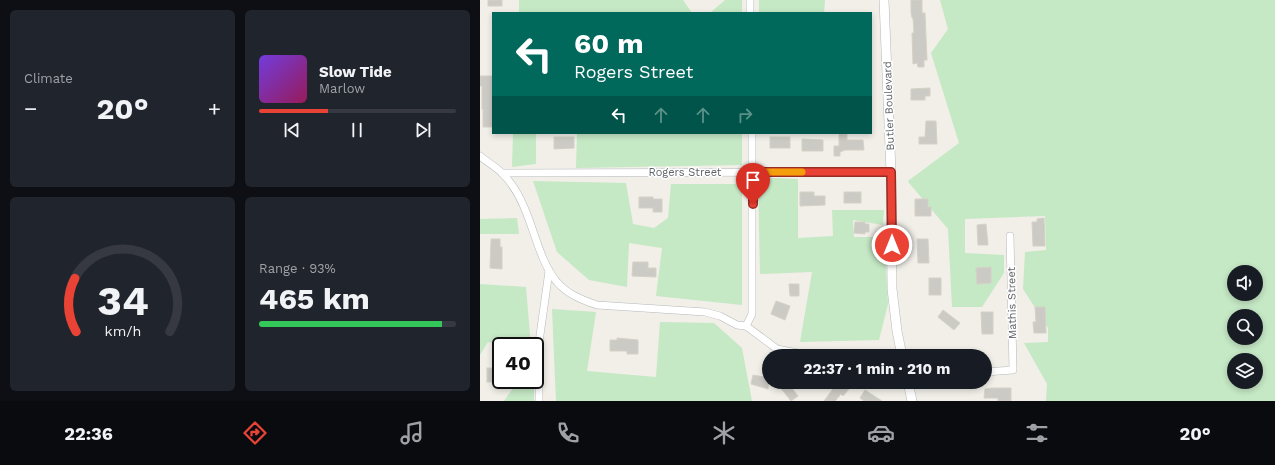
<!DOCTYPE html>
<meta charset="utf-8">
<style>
body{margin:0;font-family:"Work Sans",sans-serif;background:#20242c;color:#f1f3f6;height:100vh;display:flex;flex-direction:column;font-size:15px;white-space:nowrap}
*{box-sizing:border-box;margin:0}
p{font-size:13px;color:#9ea1a6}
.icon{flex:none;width:22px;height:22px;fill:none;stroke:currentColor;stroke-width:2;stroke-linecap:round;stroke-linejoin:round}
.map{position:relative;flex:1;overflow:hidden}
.panel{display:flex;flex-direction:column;gap:10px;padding:10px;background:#0d0f14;width:480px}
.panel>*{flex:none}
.hud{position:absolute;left:12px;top:12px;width:380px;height:122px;border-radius:0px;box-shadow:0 2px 6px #0003;background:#00695c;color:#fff;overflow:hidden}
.fabs{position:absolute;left:747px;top:265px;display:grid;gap:8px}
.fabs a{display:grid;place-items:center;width:36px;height:36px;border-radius:50%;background:#171b24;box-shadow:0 2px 6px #0003;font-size:20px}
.speed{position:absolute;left:12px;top:337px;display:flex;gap:8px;font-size:20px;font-weight:700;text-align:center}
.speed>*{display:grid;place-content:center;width:52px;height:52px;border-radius:50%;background:#171b24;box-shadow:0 2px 6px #0003;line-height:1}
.speed .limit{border:2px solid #111;border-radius:6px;background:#fff;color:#111}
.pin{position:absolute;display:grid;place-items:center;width:34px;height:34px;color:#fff;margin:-41px -17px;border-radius:50% 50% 50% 0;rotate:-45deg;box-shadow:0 0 4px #0007}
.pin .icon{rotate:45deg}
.me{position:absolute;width:44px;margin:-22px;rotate:0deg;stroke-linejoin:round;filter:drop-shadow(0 0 3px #0008)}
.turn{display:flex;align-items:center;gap:14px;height:84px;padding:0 16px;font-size:18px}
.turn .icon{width:52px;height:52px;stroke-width:2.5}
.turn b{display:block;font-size:28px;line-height:34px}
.lanes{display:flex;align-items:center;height:38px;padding:0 16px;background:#0003;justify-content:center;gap:20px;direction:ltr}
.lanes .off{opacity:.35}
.big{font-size:30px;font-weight:700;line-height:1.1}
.panel .tile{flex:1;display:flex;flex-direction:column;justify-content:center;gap:6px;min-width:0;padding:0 14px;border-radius:6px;background:#20242c}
.panel .dial{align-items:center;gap:0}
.dial svg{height:104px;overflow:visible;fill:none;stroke:#363941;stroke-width:7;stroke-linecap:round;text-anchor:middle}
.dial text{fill:#f1f3f6;stroke:none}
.song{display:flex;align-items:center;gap:12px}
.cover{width:48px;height:48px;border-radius:6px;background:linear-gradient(135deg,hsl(260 70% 55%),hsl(330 70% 35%))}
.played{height:4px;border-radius:2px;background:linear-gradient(90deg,#ea4335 35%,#363941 35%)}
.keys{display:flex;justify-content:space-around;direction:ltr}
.heat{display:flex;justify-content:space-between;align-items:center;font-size:22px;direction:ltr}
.charge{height:6px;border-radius:3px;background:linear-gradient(90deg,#34c759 93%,#363941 0)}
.panel .tiles{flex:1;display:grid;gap:10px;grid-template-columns:repeat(2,1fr)}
.trip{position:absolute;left:282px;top:349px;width:230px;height:40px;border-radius:20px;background:#171b24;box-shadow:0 2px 6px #0003;font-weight:700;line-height:40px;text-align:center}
.tabs{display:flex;height:64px;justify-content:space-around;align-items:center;background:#090b0e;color:#9ea1a6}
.tabs .icon{width:28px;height:28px}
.tabs .on{color:#ea4335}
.tabs b{font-size:18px;color:#f1f3f6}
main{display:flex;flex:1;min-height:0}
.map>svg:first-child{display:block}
.green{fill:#c5e8c5;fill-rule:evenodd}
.building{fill:#cccac5;stroke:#d6d1c6}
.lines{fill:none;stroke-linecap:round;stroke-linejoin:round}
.minor-casing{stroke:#b5b8bc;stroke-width:8}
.tertiary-casing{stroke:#b5b8bc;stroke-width:10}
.minor{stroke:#fff;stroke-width:7}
.tertiary{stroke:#fff;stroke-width:9}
.route-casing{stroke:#982c22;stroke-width:10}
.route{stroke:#ea4335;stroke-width:7}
.slow{stroke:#f59e0b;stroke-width:7}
.labels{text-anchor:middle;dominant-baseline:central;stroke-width:3;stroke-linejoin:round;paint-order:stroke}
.street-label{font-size:11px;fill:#5f6368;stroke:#fff}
</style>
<main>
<section class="panel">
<div class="tiles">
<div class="tile"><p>Climate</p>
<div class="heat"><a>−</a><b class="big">20°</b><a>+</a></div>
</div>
<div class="tile">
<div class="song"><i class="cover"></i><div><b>Slow Tide</b><p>Marlow</p></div></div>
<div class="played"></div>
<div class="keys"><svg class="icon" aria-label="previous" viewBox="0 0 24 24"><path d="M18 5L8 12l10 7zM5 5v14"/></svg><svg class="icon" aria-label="pause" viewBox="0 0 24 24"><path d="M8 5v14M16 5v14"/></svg><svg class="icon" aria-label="next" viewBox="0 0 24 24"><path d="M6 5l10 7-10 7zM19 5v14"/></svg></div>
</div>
<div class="tile dial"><svg viewBox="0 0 100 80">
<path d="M14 69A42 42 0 1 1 86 69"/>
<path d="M14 69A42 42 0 0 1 13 28" stroke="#ea4335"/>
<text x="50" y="56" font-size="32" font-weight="700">34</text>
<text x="50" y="72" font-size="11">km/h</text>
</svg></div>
<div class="tile"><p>Range · 93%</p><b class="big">465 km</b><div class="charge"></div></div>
</div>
</section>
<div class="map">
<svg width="795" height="401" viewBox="0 0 795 401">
<rect width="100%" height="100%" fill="#f1efe8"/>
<g class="green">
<path d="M 39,0 L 203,0 L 212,13 L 39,13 Z"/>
<path d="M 245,0 L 262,0 L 262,13 L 230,13 Z"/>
<path d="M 279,0 L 345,0 L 344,13 L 279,13 Z"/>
<path d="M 460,0 L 795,0 L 795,401 L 566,401 L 567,384 L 544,343 L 568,342 L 568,328 L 543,289 L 545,252 L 566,250 L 565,216 L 485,219 L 485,253 L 524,255 L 524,273 L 502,307 L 472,307 L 468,229 L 429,183 L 428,181 L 479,143 L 451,53 L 468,29 ZM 754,272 L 776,272 L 776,294 L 754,294 ZM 754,316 L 776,316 L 776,338 L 754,338 ZM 754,360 L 776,360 L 776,382 L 754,382 Z"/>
<path d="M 33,133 L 56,133 L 56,164 L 32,167 Z"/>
<path d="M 97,133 L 262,133 L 262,165 L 96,168 Z"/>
<path d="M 278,177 L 318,179 L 318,238 L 353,236 L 352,210 L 404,210 L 403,225 L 373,220 L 374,237 L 404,237 L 408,304 L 399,340 L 320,342 L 332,272 L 280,274 Z"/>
<path d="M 53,181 L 146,183 L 153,224 L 174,228 L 188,218 L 191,184 L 262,184 L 262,305 L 176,296 L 182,248 L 149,243 L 147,287 L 109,280 L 77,252 Z"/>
<path d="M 37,218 L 39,234 L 0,234 L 0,219 Z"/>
<path d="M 0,284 L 46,287 L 51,346 L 26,346 L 8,342 L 0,355 Z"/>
<path d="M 72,309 L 116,312 L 107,371 L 176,377 L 180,322 L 234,323 L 262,348 L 272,401 L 76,401 Z"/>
<path d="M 37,382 L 54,385 L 54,401 L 24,401 Z"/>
</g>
<g class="building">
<rect x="8" y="0" width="14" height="6"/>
<path d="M 431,0 L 442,0 L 442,13 L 445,13 L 447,60 L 444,60 L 444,67 L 438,67 L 437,63 L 433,64 L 432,33 L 434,33 L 433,18 L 432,18 L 431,12 Z"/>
<path d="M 0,76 L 13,76 L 13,127 L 3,127 L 3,109 L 2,109 L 2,86 L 0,86 Z"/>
<path d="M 450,88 L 450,96 L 445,96 L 445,100 L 431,100 L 431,89 Z"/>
<path d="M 446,121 L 456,121 L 457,144 L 439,144 L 439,137 L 445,137 Z"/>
<path d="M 359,133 L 367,133 L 367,140 L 383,140 L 384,150 L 365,150 L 360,152 L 360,156 L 354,156 L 354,146 L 359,146 Z"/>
<path d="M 74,137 L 94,137 L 94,148 L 74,149 Z"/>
<rect x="290" y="137" width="20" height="11"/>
<path d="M 322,139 L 343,140 L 343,151 L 322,151 Z"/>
<path d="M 320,192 L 334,192 L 334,196 L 345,196 L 345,205 L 320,206 Z"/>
<rect x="364" y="192" width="17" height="11"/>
<path d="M 159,197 L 173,197 L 173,199 L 182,199 L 182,212 L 173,212 L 173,208 L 159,208 Z"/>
<path d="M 435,199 L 448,199 L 448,207 L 451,207 L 451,216 L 435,216 Z"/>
<path d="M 564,218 L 565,246 L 553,246 L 552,222 L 557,222 L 557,219 Z"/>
<path d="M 375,222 L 385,222 L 385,224 L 389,224 L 389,232 L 385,232 L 385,234 L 374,233 Z"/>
<path d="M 506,224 L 508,245 L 498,245 L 497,225 Z"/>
<path d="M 11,239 L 20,239 L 20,247 L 22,247 L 22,269 L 10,268 Z"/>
<path d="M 437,239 L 448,239 L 449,263 L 438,263 Z"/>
<path d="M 153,262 L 168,262 L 168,268 L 176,268 L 176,277 L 152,276 Z"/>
<path d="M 511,267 L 511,283 L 497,284 L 496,268 Z"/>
<rect x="449" y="278" width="12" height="17"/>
<path d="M 309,284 L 319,284 L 319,296 L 310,296 Z"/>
<path d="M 296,301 L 310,306 L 305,320 L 291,314 Z"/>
<path d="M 555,307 L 565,307 L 566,333 L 554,333 L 553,322 L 556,322 Z"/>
<path d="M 463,310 L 480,323 L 474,330 L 458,317 Z"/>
<path d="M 501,312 L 513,312 L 513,334 L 502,334 Z"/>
<path d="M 137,338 L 158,340 L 158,354 L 147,354 L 147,351 L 130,351 L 130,340 L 137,340 Z"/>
<rect x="7" y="368" width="8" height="14"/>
<path d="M 273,375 L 289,378 L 288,389 L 271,384 Z"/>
<path d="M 296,382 L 307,382 L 318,396 L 311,401 Z"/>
<path d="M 358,382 L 360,382 L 369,389 L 363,396 L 361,394 L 355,401 L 344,401 Z"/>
<path d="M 512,388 L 531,388 L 531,401 L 518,401 L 518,398 L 504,398 L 505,389 Z"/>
<path d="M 385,390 L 402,401 L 384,401 L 380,398 Z"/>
</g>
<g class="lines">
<defs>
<g id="minor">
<path d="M 270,0 L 270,13"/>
<path d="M 0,156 C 7,162 16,167 22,173 C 31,182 39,195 44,207 C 54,229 61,264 77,282 C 87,294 102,300 117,305 L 225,312 L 240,316 L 257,325 L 266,326 L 297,349 L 333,356"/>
<path d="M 22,173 L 411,172"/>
<path d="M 266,326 L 272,314 L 272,133"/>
<path d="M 505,372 L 533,370 L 530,236"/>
<path d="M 59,401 L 59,342 L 69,271"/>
</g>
<g id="tertiary">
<path d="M 404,0 L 411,172 L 412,289 L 417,331 L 422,356"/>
<path d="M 428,382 L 432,401"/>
</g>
</defs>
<use href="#minor" class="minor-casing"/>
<use href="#tertiary" class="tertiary-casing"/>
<use href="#minor" class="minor"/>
<use href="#tertiary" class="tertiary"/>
</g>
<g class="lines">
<defs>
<path id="route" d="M 273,204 L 273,172 L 411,172 L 412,245"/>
</defs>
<use href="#route" class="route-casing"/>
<use href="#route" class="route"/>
<path class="slow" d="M 274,172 L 322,172"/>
</g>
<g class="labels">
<g class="street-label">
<text transform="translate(409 106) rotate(-92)">Butler Boulevard</text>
<text x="205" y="172">Rogers Street</text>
<text transform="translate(532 303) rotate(-91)">Mathis Street</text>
</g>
</g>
</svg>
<div class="fabs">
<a><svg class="icon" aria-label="sound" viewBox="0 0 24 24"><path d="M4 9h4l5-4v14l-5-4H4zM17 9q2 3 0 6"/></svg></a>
<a><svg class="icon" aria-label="search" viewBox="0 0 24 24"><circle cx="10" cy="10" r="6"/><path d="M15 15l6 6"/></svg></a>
<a><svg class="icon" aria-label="layers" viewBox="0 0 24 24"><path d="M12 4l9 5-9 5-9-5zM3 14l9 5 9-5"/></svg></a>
</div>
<div class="speed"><div class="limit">40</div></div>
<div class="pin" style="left:273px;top:204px;background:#d93025"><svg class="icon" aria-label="arrive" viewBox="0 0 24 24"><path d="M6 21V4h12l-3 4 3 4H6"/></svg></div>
<svg class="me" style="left:412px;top:245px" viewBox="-20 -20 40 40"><circle r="17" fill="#ea4335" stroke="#fff" stroke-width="3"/><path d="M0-11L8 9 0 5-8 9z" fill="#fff"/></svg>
<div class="trip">22:37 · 1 min · 210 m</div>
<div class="hud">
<div class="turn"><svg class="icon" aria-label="left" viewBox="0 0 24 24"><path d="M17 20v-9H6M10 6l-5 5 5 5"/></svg><div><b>60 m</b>Rogers Street</div></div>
<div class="lanes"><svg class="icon" aria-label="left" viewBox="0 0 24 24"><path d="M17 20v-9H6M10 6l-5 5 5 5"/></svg><svg class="icon off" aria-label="ahead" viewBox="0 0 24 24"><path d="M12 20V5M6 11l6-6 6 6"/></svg><svg class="icon off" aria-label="ahead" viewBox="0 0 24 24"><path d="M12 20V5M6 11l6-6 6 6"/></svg><svg class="icon off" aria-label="right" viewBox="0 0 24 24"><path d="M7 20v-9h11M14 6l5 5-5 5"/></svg></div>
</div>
</div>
</main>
<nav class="tabs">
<b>22:36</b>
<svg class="icon on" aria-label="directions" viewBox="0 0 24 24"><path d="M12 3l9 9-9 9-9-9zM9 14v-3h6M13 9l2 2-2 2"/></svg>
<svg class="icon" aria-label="music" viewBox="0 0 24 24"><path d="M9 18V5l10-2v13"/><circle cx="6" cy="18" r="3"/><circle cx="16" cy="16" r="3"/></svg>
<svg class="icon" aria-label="phone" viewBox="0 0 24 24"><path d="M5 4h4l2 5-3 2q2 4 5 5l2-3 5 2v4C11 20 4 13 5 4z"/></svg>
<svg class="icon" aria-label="climate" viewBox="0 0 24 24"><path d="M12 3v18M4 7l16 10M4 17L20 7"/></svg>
<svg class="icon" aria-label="car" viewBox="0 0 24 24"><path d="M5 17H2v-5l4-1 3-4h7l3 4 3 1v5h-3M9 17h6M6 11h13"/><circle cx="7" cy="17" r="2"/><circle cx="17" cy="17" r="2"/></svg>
<svg class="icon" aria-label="filters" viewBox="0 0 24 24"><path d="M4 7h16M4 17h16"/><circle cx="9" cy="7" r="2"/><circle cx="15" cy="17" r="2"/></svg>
<b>20°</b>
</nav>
